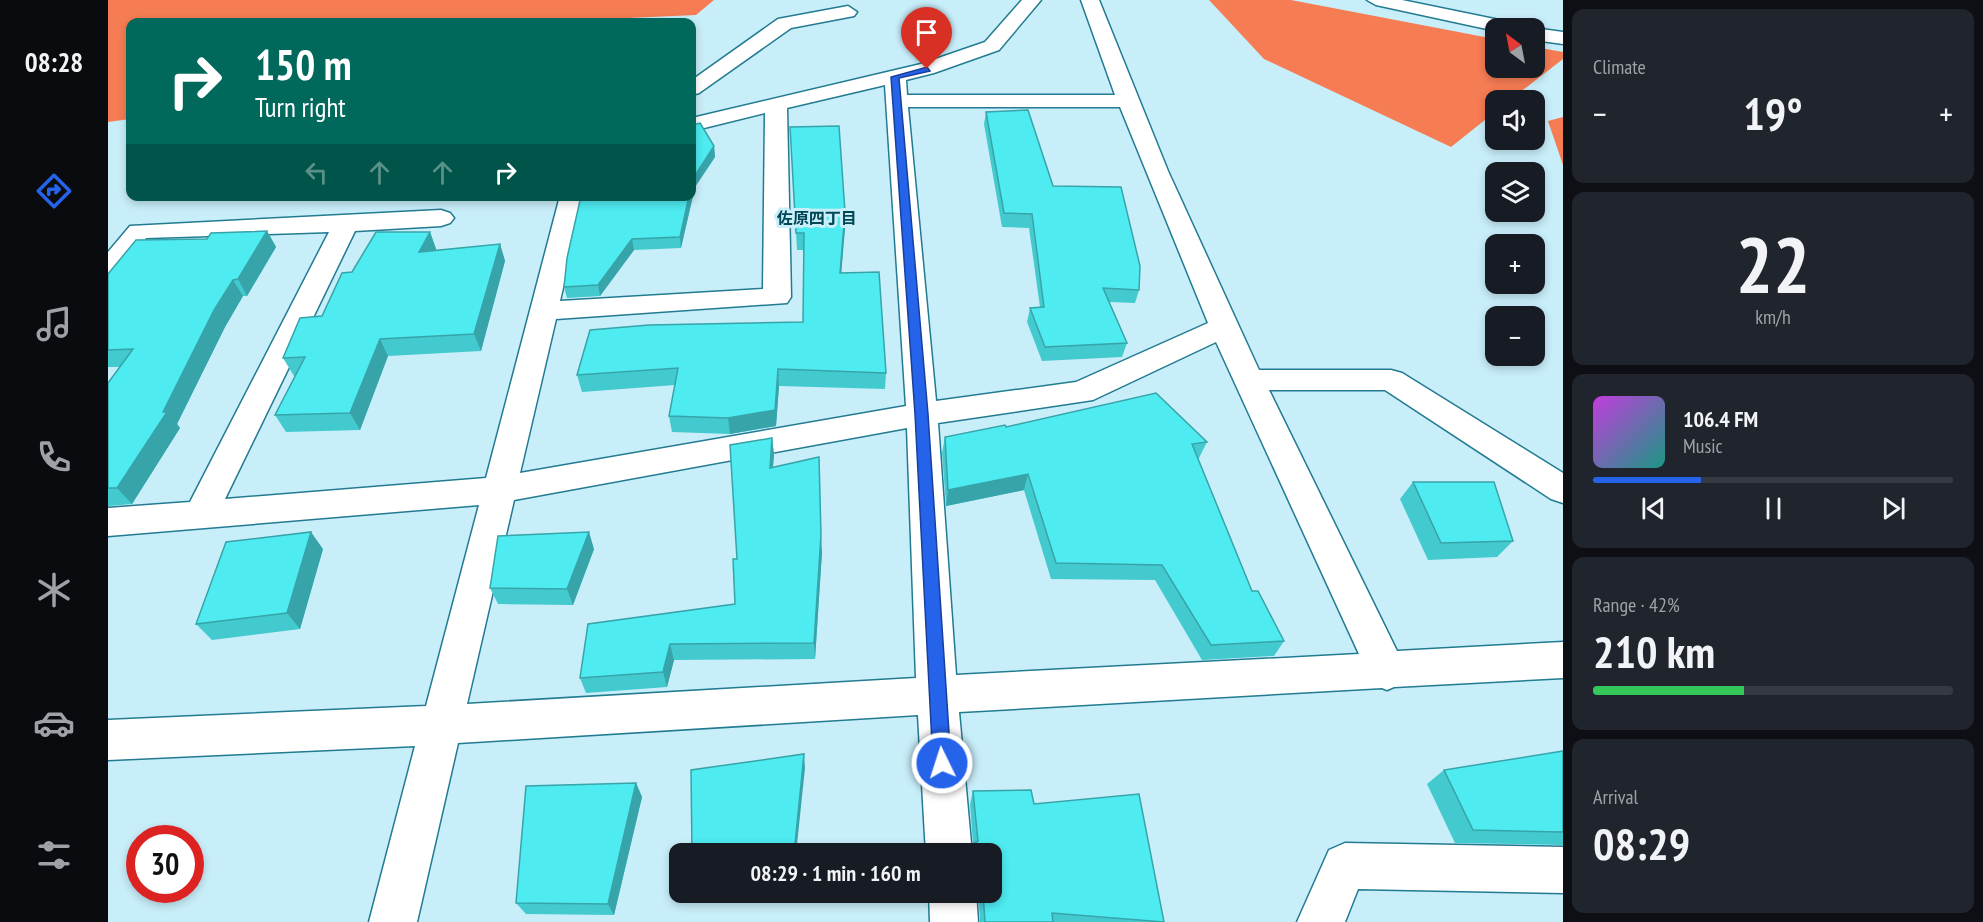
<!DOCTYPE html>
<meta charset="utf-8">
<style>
body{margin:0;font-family:"PT Sans Narrow","Noto Sans JP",sans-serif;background:#20242c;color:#f1f3f6;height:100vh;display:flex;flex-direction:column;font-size:22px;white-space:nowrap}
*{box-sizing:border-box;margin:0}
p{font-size:20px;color:#9ea1a6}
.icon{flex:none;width:33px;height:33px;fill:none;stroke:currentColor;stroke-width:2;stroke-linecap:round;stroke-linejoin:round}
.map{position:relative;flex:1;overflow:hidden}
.sheet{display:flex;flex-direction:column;gap:9px;padding:9px;background:#0d0f14;width:420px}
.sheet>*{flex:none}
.top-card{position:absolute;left:18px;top:18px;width:570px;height:183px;border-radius:12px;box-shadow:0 3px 9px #0003;background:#00695c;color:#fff;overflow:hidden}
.needle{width:39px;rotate:328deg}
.tools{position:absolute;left:1377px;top:18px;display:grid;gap:12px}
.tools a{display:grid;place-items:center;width:60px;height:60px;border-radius:12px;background:#171b24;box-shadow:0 3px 9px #0003;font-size:30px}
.speed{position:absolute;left:18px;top:825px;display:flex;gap:12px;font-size:30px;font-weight:700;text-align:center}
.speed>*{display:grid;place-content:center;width:78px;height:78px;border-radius:50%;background:#171b24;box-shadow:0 3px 9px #0003;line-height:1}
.speed .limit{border:9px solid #d22;background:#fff;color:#111}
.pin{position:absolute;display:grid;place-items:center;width:51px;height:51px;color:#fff;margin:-62px -26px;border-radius:50% 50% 50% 0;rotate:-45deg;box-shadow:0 0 6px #0007}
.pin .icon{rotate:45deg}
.me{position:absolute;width:66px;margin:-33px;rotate:356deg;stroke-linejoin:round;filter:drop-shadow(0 0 4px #0008)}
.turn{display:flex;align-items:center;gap:21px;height:126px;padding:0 30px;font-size:27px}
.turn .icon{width:78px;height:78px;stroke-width:2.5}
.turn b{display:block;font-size:42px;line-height:51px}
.lanes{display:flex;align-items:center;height:57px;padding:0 30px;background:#0003;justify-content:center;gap:30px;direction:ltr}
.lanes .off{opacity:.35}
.big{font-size:45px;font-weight:700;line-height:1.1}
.sheet .tile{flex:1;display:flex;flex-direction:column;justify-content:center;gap:9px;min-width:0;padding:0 21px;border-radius:12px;background:#20242c}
.sheet .dial{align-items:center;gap:0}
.dial b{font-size:78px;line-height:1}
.song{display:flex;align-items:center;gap:18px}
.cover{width:72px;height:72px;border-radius:9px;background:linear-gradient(135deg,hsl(290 70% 55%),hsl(170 70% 35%))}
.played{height:6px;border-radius:3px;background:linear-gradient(90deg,#2563eb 30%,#363941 30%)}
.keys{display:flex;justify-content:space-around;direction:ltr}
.heat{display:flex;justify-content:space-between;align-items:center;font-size:33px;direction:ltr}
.charge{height:9px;border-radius:4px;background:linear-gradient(90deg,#34c759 42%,#363941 0)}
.trip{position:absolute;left:561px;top:843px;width:333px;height:60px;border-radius:12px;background:#171b24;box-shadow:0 3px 9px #0003;font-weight:700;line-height:60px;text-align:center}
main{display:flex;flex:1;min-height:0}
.menu{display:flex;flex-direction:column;width:108px;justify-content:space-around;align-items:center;background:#090b0e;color:#9ea1a6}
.menu .icon{width:42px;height:42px}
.menu .on{color:#2563eb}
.menu b{font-size:27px;color:#f1f3f6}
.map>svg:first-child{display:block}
.forest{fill:#f67c54}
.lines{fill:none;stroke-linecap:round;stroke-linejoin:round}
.minor-casing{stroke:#227b91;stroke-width:3}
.minor{fill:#fff;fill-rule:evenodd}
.wall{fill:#43cacf}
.shaded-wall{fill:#37a4a9}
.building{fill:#4eebf1;stroke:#37a4a9;stroke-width:1.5}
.route{fill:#2563eb;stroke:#184099;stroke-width:1.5}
.labels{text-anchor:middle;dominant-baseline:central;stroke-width:6;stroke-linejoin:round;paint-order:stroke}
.far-neighbourhood-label{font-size:16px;font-weight:bold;fill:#014655;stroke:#c8eefa}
</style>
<main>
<nav class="menu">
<b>08:28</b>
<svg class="icon on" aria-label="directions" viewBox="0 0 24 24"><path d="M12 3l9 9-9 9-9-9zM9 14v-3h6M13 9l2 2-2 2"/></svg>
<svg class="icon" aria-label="music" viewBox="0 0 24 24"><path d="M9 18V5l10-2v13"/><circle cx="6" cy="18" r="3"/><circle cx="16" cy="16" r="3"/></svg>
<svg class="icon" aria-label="phone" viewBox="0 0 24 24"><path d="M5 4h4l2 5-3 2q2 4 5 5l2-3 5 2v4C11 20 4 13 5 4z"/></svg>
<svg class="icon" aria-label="climate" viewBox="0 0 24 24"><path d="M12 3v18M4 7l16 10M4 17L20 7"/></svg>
<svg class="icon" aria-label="car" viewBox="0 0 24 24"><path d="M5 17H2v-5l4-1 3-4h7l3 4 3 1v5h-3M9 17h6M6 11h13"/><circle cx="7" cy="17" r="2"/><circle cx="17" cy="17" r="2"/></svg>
<svg class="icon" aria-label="filters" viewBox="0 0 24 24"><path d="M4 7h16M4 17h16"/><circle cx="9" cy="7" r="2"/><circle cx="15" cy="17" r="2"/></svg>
</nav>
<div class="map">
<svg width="1455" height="922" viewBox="0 0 1455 922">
<rect width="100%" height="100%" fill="#c8eefa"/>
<g class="forest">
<path d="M 0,0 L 606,0 L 588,15 L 430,22 L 22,22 L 22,119 L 0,122 Z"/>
<path d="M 1101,0 L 1183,0 L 1387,39 L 1388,68 L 1426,68 L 1427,47 L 1455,52 L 1455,59 L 1402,100 L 1388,100 L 1387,112 L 1343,147 L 1156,59 Z"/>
<path d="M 1455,117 L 1455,165 L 1440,121 Z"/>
</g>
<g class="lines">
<defs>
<g id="minor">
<path d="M 914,0 L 933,0 L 891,50 L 826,73 L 798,80 L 799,95 L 1007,95 L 973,0 L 991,0 L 1060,171 L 1151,370 L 1283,370 L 1294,373 L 1455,473 L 1455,503 L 1443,499 L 1277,390 L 1161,390 L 1289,651 L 1455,642 L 1455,678 L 1286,687 L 1279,690 L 1274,688 L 851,712 L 864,854 L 818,854 L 810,715 L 350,743 L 309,922 L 261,922 L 307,746 L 0,760 L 0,720 L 318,706 L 371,505 L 0,536 L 0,508 L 82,502 L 221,232 L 38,238 L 9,275 L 0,277 L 0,252 L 22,226 L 333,210 L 342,213 L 346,218 L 342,223 L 333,226 L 247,231 L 117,499 L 378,478 L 452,196 L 476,196 L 452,301 L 655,289 L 657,113 L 584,131 L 584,118 L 813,64 L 877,42 ZM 777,85 L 798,406 L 412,473 L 448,319 L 679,303 L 683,297 L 679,108 ZM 800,107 L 1012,107 L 1100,323 L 968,382 L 828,401 ZM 1108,342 L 1251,654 L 848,675 L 830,423 L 985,400 ZM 799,428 L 808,678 L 359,704 L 406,500 Z"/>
<path d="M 1259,0 L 1294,0 L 1401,22 L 1410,28 L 1388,28 L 1388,31 L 1268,5 Z"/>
<path d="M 740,6 L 749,12 L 746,16 L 683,28 L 591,93 L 584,95 L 584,80 L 670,19 Z"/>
<path d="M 1425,28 L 1426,28 L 1455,32 L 1455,44 L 1426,40 Z"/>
<path d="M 1237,843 L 1455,847 L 1455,893 L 1250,889 L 1237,922 L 1189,922 L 1221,850 Z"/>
<path d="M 821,892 L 868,892 L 870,922 L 822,922 Z"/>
</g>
</defs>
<use href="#minor" class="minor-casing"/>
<use href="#minor" class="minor"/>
</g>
<g class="wall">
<path d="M 878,112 L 945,186 L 1031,290 L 1027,303 L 1001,302 L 1019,343 L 1014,357 L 934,361 L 919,322 L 922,308 L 932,307 L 921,228 L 894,227 L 876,124 Z"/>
<path d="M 584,125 L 606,146 L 607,157 L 587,187 L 573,248 L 526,250 L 492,296 L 459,298 L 456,287 Z"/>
<path d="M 682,127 L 737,212 L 737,228 L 733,273 L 778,373 L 777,389 L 671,386 L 668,426 L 622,434 L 564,432 L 561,416 L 567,385 L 474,392 L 469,375 L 695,322 L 695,250 L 689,250 Z"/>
<path d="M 159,231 L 168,247 L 139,296 L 135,296 L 117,327 L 69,424 L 72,428 L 24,504 L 0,506 L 0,383 L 12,367 L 0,367 L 0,274 L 99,239 Z"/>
<path d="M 322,232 L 328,249 L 327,250 L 392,244 L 397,261 L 373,351 L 280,356 L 252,430 L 178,432 L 167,415 L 187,376 L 186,376 L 175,358 L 214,316 L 244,272 Z"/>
<path d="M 898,427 L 1099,442 L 1091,458 L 1090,459 L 1144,591 L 1176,641 L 1166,656 L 1094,660 L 1047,580 L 943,579 L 916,490 L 838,506 L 834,453 L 837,437 Z"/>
<path d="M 664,438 L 666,455 L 665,467 L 714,552 L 707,659 L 566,660 L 559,687 L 478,693 L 472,678 L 627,604 L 629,559 Z"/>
<path d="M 1305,482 L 1405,541 L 1389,557 L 1320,560 L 1292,499 Z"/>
<path d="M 215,549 L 192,629 L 104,640 L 88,624 Z"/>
<path d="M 486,549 L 465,605 L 390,604 L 382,588 Z"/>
<path d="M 1455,751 L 1455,845 L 1347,843 L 1319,784 L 1336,770 Z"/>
<path d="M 528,783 L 534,797 L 506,915 L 418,914 L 408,903 Z"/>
<path d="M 865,791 L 926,804 L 1056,922 L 872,922 L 870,892 L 884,892 L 884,854 L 862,854 L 865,844 L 862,804 Z"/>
</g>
<g class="shaded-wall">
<path d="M 606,146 L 607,157 L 587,187 L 573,248 L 572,237 L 581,196 L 584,196 L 584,187 L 586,177 Z"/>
<path d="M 737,212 L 737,228 L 732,289 L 732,273 Z"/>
<path d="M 159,231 L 168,247 L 139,296 L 130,279 Z"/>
<path d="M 322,232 L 328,249 L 317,269 L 311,252 Z"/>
<path d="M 524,239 L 526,250 L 492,296 L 490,285 Z"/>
<path d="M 392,244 L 397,261 L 373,351 L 366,334 Z"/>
<path d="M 125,280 L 135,296 L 117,327 L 69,424 L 72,428 L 24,504 L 9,488 L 55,412 L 106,310 Z"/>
<path d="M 272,339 L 280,356 L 252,430 L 242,413 Z"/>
<path d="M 670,369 L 671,386 L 668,426 L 622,434 L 620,418 Z"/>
<path d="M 664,438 L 666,455 L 663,485 L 662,468 Z"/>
<path d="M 920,474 L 916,490 L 838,506 L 840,490 Z"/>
<path d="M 203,532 L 215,549 L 192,629 L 179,613 Z"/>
<path d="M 481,532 L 486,549 L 465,605 L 459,589 Z"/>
<path d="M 713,535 L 714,552 L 707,659 L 706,643 Z"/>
<path d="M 562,644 L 566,660 L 559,687 L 555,672 Z"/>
<path d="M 696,754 L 697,768 L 688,854 L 686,854 Z"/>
<path d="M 528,783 L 534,797 L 506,915 L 500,904 Z"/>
</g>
<g class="building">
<path d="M 920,110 L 945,186 L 1013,187 L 1032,266 L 1031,290 L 995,288 L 1019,343 L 937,347 L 922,308 L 936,307 L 924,214 L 896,213 L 878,112 Z"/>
<path d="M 592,123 L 606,146 L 586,177 L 584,187 L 584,125 Z"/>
<path d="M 731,126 L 737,212 L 732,273 L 771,272 L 778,373 L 670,369 L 667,410 L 620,418 L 561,416 L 570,368 L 469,375 L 482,330 L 541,325 L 695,322 L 696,233 L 688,233 L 682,127 Z"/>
<path d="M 473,196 L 581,196 L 572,237 L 524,239 L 490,285 L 456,287 L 459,258 Z"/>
<path d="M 159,231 L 130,279 L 125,280 L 106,310 L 55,412 L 59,412 L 9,488 L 0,488 L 0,383 L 25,349 L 0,350 L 0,274 L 28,240 L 99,239 L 103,233 Z"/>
<path d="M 268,232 L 322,232 L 311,252 L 392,244 L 366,334 L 272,339 L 242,413 L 167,415 L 197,357 L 175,358 L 192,318 L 214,316 L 234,273 L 244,272 Z"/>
<path d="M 1048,393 L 1099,442 L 1084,444 L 1144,591 L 1150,591 L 1176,641 L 1103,645 L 1054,565 L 948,563 L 920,474 L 840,490 L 837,437 L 897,425 L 898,427 Z"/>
<path d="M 664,438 L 662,468 L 711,457 L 713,535 L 706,643 L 562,644 L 555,672 L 472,678 L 480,624 L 627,604 L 625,559 L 629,559 L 622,445 Z"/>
<path d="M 1305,482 L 1386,482 L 1405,541 L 1333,543 Z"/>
<path d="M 203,532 L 179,613 L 88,624 L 118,542 Z"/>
<path d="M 481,532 L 459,589 L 382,588 L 390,536 Z"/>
<path d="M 1455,751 L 1455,832 L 1365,830 L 1336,770 Z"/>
<path d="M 696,754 L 686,854 L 584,854 L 583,770 Z"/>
<path d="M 528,783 L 500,904 L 408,903 L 418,786 Z"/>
<path d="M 923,790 L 926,804 L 1031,794 L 1056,922 L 944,913 L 945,922 L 877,922 L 875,892 L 884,892 L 884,854 L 867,854 L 865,844 L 870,841 L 865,791 Z"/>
</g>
<path class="route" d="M 819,67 L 822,71 L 791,78 L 820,414 L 843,763 L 840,769 L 834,771 L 828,769 L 825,763 L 807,414 L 783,77 Z"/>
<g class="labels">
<g class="far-neighbourhood-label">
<text x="709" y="218">佐原四丁目</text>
</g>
</g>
</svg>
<div class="tools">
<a><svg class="needle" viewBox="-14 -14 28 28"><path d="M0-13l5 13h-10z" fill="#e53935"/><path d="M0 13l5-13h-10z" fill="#9ea1a6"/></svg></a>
<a><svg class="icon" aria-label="sound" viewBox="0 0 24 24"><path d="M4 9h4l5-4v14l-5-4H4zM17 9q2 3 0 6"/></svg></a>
<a><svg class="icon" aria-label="layers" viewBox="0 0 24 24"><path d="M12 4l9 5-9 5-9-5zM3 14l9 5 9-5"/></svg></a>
<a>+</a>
<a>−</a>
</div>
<div class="speed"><div class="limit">30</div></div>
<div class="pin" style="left:819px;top:69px;background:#d93025"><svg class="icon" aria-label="arrive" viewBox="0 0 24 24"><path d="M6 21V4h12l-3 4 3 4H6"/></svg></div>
<svg class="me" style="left:834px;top:763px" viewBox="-20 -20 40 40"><circle r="17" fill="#2563eb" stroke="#fff" stroke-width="3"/><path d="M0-11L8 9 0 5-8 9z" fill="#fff"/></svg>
<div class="trip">08:29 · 1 min · 160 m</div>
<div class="top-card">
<div class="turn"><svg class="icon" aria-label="right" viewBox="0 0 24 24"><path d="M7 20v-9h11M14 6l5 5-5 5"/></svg><div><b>150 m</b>Turn right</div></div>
<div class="lanes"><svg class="icon off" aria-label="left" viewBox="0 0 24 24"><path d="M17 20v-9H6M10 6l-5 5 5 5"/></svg><svg class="icon off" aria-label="ahead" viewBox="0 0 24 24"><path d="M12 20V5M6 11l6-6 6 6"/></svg><svg class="icon off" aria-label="ahead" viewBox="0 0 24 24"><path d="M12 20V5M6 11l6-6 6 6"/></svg><svg class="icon" aria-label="right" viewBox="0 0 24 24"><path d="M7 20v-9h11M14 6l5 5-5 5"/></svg></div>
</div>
</div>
<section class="sheet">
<div class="tile"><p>Climate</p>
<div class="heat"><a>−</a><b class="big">19°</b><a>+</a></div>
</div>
<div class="tile dial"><b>22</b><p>km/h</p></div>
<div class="tile">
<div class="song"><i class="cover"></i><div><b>106.4 FM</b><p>Music</p></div></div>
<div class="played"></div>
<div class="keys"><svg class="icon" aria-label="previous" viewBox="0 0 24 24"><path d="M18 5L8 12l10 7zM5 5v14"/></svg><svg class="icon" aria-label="pause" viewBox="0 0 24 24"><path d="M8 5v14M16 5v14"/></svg><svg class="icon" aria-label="next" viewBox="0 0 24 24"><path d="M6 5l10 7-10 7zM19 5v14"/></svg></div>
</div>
<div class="tile"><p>Range · 42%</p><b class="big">210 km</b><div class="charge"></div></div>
<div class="tile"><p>Arrival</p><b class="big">08:29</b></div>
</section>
</main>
